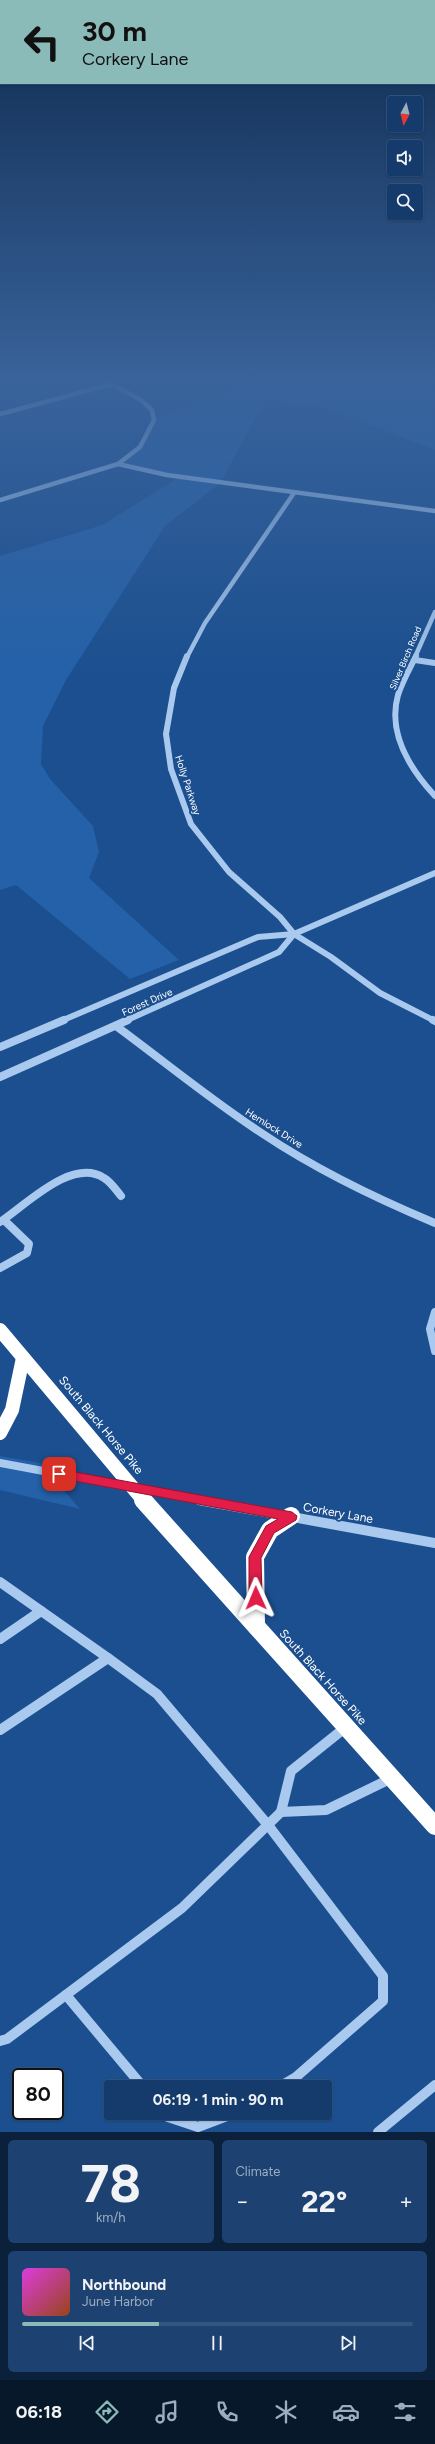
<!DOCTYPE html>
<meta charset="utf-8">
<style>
body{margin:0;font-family:Figtree,sans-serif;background:#1d4271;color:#f1f3f6;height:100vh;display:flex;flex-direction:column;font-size:15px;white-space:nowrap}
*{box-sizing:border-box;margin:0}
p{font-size:13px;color:#9dadc1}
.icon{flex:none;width:22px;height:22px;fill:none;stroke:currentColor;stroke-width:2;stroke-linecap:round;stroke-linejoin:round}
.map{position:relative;height:2132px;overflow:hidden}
.panel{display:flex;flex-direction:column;gap:8px;padding:8px;background:#0b203b;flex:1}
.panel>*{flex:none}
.banner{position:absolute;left:0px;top:0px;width:435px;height:84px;box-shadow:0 1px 3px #0004,0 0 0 1px #33557e;background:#8bbbb9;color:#111;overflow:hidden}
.needle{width:26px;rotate:187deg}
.fabs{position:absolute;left:387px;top:96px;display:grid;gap:8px}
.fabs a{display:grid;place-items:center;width:36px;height:36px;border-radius:4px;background:#143b6b;box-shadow:0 1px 3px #0004,0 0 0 1px #33557e;font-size:20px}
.speed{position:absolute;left:12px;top:2068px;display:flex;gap:8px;font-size:20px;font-weight:700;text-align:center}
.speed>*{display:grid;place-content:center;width:52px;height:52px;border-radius:50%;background:#143b6b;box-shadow:0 1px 3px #0004,0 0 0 1px #33557e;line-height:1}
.speed .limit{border:2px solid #111;border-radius:6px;background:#fff;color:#111}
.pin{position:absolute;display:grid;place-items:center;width:34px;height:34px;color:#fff;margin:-17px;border-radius:8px;box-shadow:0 2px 6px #0006}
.me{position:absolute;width:44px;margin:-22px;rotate:359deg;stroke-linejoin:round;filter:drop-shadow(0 0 3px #0008)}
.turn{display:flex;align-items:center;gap:14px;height:84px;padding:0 16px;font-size:18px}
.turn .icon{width:52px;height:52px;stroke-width:2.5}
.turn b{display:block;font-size:28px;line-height:34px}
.big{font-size:30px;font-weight:700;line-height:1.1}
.panel .card{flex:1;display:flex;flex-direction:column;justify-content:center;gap:6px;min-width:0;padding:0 14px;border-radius:6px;background:#1d4271}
.panel .dial{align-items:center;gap:0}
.dial b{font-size:52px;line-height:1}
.song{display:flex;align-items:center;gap:12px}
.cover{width:48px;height:48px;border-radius:6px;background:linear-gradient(135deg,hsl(300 70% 55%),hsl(20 70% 35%))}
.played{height:4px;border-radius:2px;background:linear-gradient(90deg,#8bbbb9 35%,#33557e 35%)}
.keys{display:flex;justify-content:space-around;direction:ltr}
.heat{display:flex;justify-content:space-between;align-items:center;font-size:22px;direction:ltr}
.panel .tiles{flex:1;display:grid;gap:8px;grid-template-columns:1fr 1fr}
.card:last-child{grid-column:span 2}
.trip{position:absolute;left:104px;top:2080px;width:228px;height:40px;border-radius:4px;background:#143b6b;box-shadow:0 1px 3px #0004,0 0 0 1px #33557e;font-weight:700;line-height:40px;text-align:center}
.menu{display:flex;height:64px;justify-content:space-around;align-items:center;background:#08182b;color:#9dadc1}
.menu .icon{width:28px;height:28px}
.menu .active{color:#8bbbb9}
.menu b{font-size:18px;color:#f1f3f6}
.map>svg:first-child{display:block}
.green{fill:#2461a8}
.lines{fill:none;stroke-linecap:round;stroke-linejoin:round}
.minor-far3{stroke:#a9c9ee;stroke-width:4.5}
.minor-far2{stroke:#a9c9ee;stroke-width:6}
.minor-far1{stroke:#a9c9ee;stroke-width:8}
.minor{stroke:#a9c9ee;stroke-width:10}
.highway-far1{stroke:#fff;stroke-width:14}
.highway{stroke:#fff;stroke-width:18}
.route{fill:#e11d48;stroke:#92132f}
.labels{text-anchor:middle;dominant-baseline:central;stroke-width:4;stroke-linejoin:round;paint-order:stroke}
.far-street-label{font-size:9px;fill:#fff;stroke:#1b4f8f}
.street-label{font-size:10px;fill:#fff;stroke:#1b4f8f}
.near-street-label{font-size:12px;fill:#fff;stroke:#1b4f8f}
</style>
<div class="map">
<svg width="435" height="2132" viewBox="0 0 435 2132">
<rect width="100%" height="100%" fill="#1b4f8f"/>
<g class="green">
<path d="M 266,379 L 393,379 L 392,386 L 435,390 L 435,450 L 325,408 L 266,399 L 220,483 L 165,526 L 66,680 L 43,726 L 41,764 L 50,779 L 93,826 L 99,852 L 89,878 L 179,960 L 130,979 L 16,885 L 0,890 L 0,556 L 102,525 L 180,477 L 122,466 L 158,416 Z"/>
<path d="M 0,1456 L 40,1463 L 80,1509 L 0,1490 Z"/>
</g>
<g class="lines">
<g class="minor-far3">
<path d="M 0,414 L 112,384"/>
<path d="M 118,464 L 167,475 L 435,511"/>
<path d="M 0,500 L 118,464 L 140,447 L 154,420 L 152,410 L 141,400 L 102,379"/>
<path d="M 187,657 L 205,623 L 294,493"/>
<path d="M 415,657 L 435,612"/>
</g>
<g class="minor-far2">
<path d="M 187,656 L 174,688 L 166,734 L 171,769 L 191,824 L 229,872 L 280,917 L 294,934 L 331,957 L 380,993 L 435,1021"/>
<path d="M 416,656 C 410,668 402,682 398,695 C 387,734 410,769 435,796"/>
<path d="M 415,660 L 435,663"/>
<path d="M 61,1021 L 258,937 L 294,934 L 435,873"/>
<path d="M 125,1021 L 279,952 L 294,934"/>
</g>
<g class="minor-far1">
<path d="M 433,1020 L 435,1021"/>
<path d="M 116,1026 C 165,1062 212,1101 263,1134 C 317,1170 375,1198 435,1223"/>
<path d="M 0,1047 L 64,1020"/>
<path d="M 0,1077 L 128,1020"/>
<path d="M 0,1222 C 26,1205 72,1157 104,1178 C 111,1182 116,1190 121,1196"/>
<path d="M 0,1268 L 27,1253 L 29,1244 L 4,1220"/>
<path d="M 435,1312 L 430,1329 L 435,1351"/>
<path d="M 0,1463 L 204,1501"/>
</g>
<g class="minor">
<path d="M 199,1500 L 435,1543"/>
<path d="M 0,1582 L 108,1658"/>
<path d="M 0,1639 L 41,1611"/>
<path d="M 346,1727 L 291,1771 L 281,1812 L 326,1810 L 392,1778"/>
<path d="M 0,1730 L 108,1658 L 157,1694 L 268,1825 L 383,1976 L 383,2001 L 296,2077 L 279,2087"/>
<path d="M 66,1995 L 143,2087"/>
<path d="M 0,2041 L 7,2039 L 182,1908 L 281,1812"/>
<path d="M 164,2113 L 168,2117 L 198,2127 L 235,2113"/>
<path d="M 378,2132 L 435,2085"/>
</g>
<g class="highway-far1">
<path d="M 0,1330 L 144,1501"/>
<path d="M 0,1433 L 12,1410 L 23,1358"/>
</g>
<g class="highway">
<path d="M 143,1500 L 435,1826"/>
<path d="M 256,1626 L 255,1557 L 270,1530 L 291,1516"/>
</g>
</g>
<linearGradient id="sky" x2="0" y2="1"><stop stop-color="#0f2b4f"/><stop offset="0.56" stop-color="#39639b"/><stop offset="1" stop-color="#39639b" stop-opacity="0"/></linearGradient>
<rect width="435" height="678" fill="url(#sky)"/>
<path class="route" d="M 59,1469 L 292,1512 L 297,1516 L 296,1520 L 274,1533 L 261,1558 L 262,1598 L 256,1604 L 249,1598 L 249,1557 L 266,1526 L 278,1519 L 59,1478 L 53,1474 Z"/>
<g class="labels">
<g class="far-street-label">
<text transform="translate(405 658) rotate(-67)">Silver Birch Road</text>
</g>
<g class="street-label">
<text transform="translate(188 785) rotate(72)">Holly Parkway</text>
<text transform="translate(147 1002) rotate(-24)">Forest Drive</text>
<text transform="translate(274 1128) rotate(32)">Hemlock Drive</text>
</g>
<g class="near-street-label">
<text transform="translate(101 1425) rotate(50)">South Black Horse Pike</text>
<text transform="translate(338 1513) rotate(10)">Corkery Lane</text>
<text transform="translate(323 1677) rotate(48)">South Black Horse Pike</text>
</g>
</g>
</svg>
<div class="fabs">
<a><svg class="needle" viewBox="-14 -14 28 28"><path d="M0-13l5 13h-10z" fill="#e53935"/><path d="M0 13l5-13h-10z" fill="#9dadc1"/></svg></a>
<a><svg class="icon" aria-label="sound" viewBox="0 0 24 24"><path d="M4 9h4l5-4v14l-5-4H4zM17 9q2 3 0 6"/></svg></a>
<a><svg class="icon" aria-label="search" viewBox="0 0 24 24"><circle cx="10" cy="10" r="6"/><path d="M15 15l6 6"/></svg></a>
</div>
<div class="speed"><div class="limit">80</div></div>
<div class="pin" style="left:59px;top:1474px;background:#d93025"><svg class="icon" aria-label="arrive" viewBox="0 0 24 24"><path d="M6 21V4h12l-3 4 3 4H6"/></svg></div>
<svg class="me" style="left:256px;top:1598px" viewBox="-20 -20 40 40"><path d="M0-17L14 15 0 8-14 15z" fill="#e11d48" stroke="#fff" stroke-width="4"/></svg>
<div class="trip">06:19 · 1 min · 90 m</div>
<div class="banner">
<div class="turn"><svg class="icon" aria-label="left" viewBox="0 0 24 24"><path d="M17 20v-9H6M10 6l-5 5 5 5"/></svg><div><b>30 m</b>Corkery Lane</div></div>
</div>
</div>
<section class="panel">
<div class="tiles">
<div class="card dial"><b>78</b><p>km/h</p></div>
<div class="card"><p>Climate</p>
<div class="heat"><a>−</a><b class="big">22°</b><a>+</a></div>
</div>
<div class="card">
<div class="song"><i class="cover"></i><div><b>Northbound</b><p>June Harbor</p></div></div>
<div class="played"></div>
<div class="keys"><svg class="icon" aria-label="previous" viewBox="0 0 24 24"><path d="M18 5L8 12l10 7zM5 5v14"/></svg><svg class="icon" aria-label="pause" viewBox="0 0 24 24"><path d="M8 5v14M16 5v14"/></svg><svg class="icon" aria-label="next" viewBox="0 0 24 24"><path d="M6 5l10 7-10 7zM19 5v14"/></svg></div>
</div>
</div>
</section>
<nav class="menu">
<b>06:18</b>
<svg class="icon active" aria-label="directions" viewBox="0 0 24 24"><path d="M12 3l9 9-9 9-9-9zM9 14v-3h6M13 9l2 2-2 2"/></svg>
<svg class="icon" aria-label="music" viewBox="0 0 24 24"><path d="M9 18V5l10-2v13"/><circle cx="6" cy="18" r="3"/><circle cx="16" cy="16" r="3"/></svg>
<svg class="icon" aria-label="phone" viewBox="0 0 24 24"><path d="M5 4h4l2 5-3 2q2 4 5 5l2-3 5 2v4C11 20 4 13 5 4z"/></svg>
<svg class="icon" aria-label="climate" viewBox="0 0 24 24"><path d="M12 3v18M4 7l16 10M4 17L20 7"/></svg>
<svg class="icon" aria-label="car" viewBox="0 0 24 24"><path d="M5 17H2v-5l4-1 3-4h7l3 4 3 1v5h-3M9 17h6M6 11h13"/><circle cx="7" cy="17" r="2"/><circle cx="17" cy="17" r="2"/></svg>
<svg class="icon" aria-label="filters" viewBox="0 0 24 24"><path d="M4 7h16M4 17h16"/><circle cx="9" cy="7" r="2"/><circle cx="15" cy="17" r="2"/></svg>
</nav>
